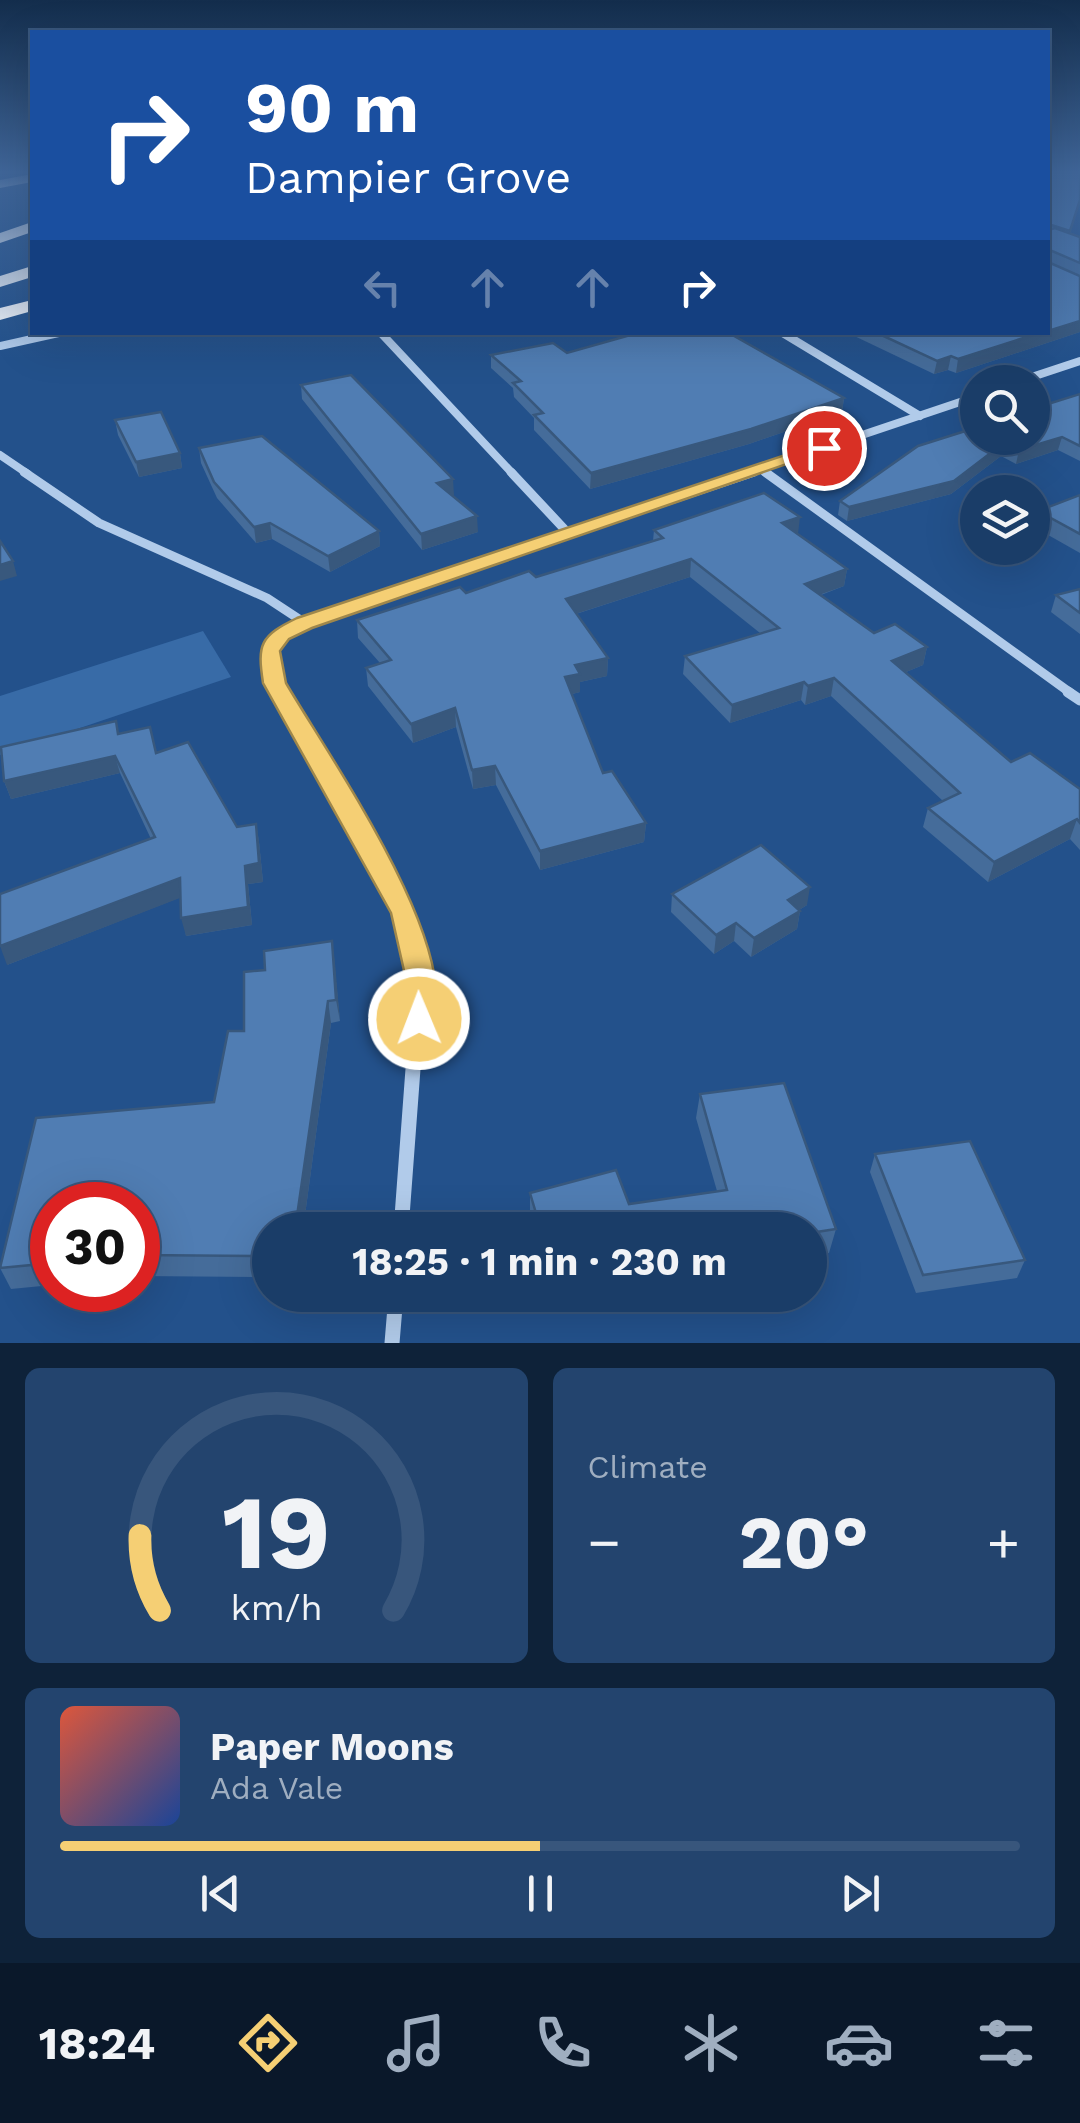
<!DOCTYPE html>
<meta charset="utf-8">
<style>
body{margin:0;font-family:"Work Sans",sans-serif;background:#23446e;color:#f1f3f6;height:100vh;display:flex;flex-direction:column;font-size:38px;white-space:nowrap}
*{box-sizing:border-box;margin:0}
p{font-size:32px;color:#9faec0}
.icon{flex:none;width:55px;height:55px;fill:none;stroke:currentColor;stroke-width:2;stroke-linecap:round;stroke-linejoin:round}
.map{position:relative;height:1343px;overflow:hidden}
.panel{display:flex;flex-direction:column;gap:25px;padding:25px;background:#0e2239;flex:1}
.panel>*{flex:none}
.guide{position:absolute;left:30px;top:30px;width:1020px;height:305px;border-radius:0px;box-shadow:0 10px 40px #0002,0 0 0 2px #38567c;background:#1a4fa0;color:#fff;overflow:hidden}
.tools{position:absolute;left:960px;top:365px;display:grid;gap:20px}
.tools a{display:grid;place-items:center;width:90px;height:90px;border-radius:50%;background:#1a3d68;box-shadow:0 10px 40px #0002,0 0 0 2px #38567c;font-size:50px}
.speed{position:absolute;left:30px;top:1182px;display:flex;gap:20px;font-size:50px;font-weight:700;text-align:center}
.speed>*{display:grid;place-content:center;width:130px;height:130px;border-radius:50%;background:#1a3d68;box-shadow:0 10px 40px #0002,0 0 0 2px #38567c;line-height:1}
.speed .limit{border:15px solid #d22;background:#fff;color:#111}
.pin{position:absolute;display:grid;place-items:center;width:85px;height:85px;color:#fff;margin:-42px;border:5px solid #fff;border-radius:50%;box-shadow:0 2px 10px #0007}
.me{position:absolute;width:110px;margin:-55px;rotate:359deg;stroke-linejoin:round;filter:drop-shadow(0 0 8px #0008)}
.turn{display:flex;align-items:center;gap:35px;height:210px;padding:0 50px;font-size:45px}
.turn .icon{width:130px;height:130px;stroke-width:2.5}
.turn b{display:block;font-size:70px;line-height:85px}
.lanes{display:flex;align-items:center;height:95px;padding:0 50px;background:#0003;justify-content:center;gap:50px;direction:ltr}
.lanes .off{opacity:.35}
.big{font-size:75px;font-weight:700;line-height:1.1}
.panel .card{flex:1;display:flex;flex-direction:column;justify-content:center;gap:15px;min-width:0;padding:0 35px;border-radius:15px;background:#23446e}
.panel .dial{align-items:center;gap:0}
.dial svg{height:260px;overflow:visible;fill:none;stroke:#38567c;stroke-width:7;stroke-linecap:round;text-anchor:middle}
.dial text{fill:#f1f3f6;stroke:none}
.song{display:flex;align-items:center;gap:30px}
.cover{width:120px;height:120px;border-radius:15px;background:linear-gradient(135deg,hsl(10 70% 55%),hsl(220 70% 35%))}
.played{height:10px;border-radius:5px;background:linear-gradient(90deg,#f5cf74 50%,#38567c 50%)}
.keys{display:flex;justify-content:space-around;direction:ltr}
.heat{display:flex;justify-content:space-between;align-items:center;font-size:55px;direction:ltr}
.panel .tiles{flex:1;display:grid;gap:25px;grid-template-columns:1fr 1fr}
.card:last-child{grid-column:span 2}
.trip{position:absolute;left:252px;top:1212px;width:575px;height:100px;border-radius:50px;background:#1a3d68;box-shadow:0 10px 40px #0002,0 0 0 2px #38567c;font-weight:700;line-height:100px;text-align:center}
.tab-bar{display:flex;height:160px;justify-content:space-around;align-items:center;background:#0a182a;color:#9faec0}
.tab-bar .icon{width:70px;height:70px}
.tab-bar .selected{color:#f5cf74}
.tab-bar b{font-size:45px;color:#f1f3f6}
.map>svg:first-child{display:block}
.green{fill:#386ba7}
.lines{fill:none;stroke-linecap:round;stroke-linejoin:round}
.minor-far3{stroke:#b1cbea;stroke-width:8}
.minor-far2{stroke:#b1cbea;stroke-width:9}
.minor-far1{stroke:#b1cbea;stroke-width:11}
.minor{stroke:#b1cbea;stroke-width:15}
.motorway{fill:#fff;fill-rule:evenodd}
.wall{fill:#456c9a}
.shaded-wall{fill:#38587d}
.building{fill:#507db3;stroke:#38587d;stroke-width:2.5}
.route{fill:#f5cf74;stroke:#9f874b;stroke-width:2.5}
</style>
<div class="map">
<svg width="1080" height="1343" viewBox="0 0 1080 1343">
<rect width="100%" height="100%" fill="#23518b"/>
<path class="green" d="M 203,631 L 231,677 L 0,755 L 0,696 Z"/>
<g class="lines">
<g class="minor-far3">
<path d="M 380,332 L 513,474"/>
<path d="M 781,332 L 920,416"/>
<path d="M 0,346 L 63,332"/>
<path d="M 1017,382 L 1080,361"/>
<path d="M 0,455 L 28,474"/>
<path d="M 761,469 L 768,474"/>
<path d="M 746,474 L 978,396"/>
</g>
<g class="minor-far2">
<path d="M 24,472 L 99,523 L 267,598 L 305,623"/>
<path d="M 511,472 L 568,533"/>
<path d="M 765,472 L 1072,694"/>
<path d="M 280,694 L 269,650 L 281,635 L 305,623 L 754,472"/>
</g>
<g class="minor-far1">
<path d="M 279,692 L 405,913 L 421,978"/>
<path d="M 1068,692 L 1080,700"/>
</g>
<g class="minor">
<path d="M 401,1230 L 420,975"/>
<path d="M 392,1343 L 396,1295"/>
</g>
<g class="motorway">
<path d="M 32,174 L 32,182 L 0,188 L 0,180 Z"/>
<path d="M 32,222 L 32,232 L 0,243 L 0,233 Z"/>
<path d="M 32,266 L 32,277 L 0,287 L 0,276 Z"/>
<path d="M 32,300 L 32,311 L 0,320 L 0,308 Z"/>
</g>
</g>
<g class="wall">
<path d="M 1080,171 L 1080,202 L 1070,233 L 1080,237 L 1080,332 L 956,373 L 948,370 L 934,374 L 846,332 L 1048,332 L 1048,172 Z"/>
<path d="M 567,353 L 844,398 L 842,412 L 749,444 L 590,489 L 534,430 L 534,418 L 514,397 L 513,388 L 491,368 L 491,355 Z"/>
<path d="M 301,385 L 454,495 L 452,495 L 478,532 L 422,550 L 302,399 Z"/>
<path d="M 1080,394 L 1080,461 L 1058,450 L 1016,464 L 1001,456 L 951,494 L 847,521 L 838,515 L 840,501 Z"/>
<path d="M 115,420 L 180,453 L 182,468 L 139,477 L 118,435 Z"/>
<path d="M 199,448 L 379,531 L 380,546 L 330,572 L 272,539 L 256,543 L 217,498 L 201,463 Z"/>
<path d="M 1080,495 L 1080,553 L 1034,527 L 1038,511 Z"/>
<path d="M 654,530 L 798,534 L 847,569 L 844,586 L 821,595 L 874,633 L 927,647 L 923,665 L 906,672 L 1011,762 L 1080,789 L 1080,850 L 1070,839 L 988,882 L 923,827 L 928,808 L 943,801 L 831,696 L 805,705 L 801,700 L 730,723 L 683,674 L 685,656 L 760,633 L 690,577 L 576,614 L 608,658 L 607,676 L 580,682 L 580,692 L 572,694 L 603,773 L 646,823 L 644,842 L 540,870 L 496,785 L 473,789 L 456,727 L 413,743 L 368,686 L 366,668 L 380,663 L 358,638 L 357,620 L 536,577 L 653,541 Z"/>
<path d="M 1080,589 L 1080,634 L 1051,612 L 1056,595 Z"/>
<path d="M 119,734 L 156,753 L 237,827 L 256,824 L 259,842 L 263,882 L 248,884 L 252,925 L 186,936 L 181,897 L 7,965 L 151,839 L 120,773 L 11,799 L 4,781 Z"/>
<path d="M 672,894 L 807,905 L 799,910 L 800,911 L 797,929 L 751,957 L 734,941 L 714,954 L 671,912 Z"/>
<path d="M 332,941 L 340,1021 L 331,1023 L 303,1230 L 270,1230 L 270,1277 L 138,1276 L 138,1205 L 52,1205 L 52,1285 L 11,1289 L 0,1268 L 36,1118 L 214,1102 L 228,1031 L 244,1031 L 244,972 L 265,970 L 264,951 Z"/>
<path d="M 700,1094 L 836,1229 L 829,1253 L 810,1256 L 810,1230 L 534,1230 L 530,1217 L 530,1193 L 629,1204 L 717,1191 L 696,1118 Z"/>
<path d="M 875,1154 L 1025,1260 L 1017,1278 L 916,1293 L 870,1172 Z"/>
</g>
<g class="shaded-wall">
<path d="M 1080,321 L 1080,332 L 956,373 L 958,359 L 1042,332 L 1048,332 L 1048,331 Z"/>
<path d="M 951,356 L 948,370 L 934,374 L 937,361 Z"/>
<path d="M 844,398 L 842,412 L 749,444 L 590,489 L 591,473 Z"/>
<path d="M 1062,437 L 1058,450 L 1016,464 L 1019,450 Z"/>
<path d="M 1005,442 L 1001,456 L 951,494 L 847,521 L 849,507 Z"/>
<path d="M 180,453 L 182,468 L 139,477 L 136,462 Z"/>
<path d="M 453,479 L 454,495 L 438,499 L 437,483 Z"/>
<path d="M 477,516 L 478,532 L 422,550 L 421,534 Z"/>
<path d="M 800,517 L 798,534 L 782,523 Z"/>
<path d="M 270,523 L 272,539 L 256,543 L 254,527 Z"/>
<path d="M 379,531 L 380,546 L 330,572 L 328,556 Z"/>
<path d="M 691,559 L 690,577 L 566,617 L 566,599 Z"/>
<path d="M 13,561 L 17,576 L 0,581 L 0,565 Z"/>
<path d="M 847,569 L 844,586 L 802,601 L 805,584 Z"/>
<path d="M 927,647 L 923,665 L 889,679 L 892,661 Z"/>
<path d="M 608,658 L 607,676 L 580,682 L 580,692 L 565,696 L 565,677 L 575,665 Z"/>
<path d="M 834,678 L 831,696 L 805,705 L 808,686 Z"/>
<path d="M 804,682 L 801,700 L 730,723 L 732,705 Z"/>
<path d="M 455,708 L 456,727 L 413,743 L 411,724 Z"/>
<path d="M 115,756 L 120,773 L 11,799 L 4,781 Z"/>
<path d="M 495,766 L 496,785 L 473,789 L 472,770 Z"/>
<path d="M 1077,819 L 1070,839 L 988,882 L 994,862 Z"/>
<path d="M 646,823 L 644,842 L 540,870 L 540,851 Z"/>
<path d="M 256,824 L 259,842 L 263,882 L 248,884 L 252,925 L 186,936 L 181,918 L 245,866 Z"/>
<path d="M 180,878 L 185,896 L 7,965 L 0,946 Z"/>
<path d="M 810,887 L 807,905 L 785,919 L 788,900 Z"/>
<path d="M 800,911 L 797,929 L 751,957 L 754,938 Z"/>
<path d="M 736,923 L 734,941 L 714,954 L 716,935 Z"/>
<path d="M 332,941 L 335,963 L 340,1021 L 336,1000 Z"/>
<path d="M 328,1001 L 331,1023 L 303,1230 L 295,1230 Z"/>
<path d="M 681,1221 L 680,1230 L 647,1230 Z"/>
</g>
<g class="building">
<path d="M 1057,171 L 1080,171 L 1080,200 L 1070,231 L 1048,224 L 1048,172 Z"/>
<path d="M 1055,228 L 1080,237 L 1080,263 L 1052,251 L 1048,254 L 1048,230 Z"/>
<path d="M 1048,262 L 1080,276 L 1080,321 L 1048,331 Z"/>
<path d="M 641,332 L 727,332 L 844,398 L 751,429 L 591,473 L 534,415 L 543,413 L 513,383 L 521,381 L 491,355 L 553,343 L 567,353 Z"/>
<path d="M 875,332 L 1042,332 L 958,359 L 951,356 L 937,361 Z"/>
<path d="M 351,375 L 453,479 L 437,483 L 477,516 L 421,534 L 301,385 Z"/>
<path d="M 1080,394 L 1080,446 L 1062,437 L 1019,450 L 1005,442 L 954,481 L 849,507 L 840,501 L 918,446 L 978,427 L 978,438 L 1032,438 L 1032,409 Z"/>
<path d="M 161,412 L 180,453 L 136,462 L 115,420 Z"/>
<path d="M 262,436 L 379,531 L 328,556 L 270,523 L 254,527 L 214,482 L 199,448 Z"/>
<path d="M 764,493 L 800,517 L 782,523 L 847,569 L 805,584 L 874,633 L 895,624 L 927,647 L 892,661 L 1011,762 L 1030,753 L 1080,789 L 1080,823 L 1077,819 L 994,862 L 928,808 L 960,793 L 834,678 L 808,686 L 804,682 L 732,705 L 685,656 L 779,628 L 691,559 L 566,599 L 608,658 L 575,665 L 580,674 L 565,677 L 603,773 L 612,771 L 646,823 L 540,851 L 495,766 L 472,770 L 455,708 L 411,724 L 366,668 L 391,660 L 357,620 L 460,587 L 466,593 L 529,571 L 536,577 L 663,538 L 654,530 Z"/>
<path d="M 1080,495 L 1080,534 L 1038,511 Z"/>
<path d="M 0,541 L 13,561 L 0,565 Z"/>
<path d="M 1080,589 L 1080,613 L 1056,595 Z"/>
<path d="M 116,721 L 118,734 L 150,727 L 156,753 L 188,742 L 237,827 L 256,824 L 259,863 L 245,866 L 248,907 L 181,918 L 180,878 L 0,946 L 0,894 L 155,837 L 115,756 L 4,781 L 1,747 Z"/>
<path d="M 761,845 L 810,887 L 788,900 L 800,911 L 754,938 L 736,923 L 716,935 L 672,894 Z"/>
<path d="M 332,941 L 336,1000 L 328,1001 L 295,1230 L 270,1230 L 270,1256 L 138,1255 L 138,1205 L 52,1205 L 52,1263 L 0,1268 L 36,1118 L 214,1102 L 228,1031 L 244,1031 L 244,972 L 265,970 L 264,951 Z"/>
<path d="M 784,1083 L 836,1229 L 810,1233 L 810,1230 L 684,1230 L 681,1221 L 647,1230 L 541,1230 L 530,1193 L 616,1170 L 629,1204 L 727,1190 L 700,1094 Z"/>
<path d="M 970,1141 L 1025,1260 L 923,1275 L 875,1154 Z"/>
</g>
<linearGradient id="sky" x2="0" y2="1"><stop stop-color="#132d4c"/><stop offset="0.48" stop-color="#3f6598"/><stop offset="1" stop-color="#3f6598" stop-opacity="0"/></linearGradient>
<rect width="1080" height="359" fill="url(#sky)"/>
<path class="route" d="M 818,444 L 833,448 L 312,628 L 289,639 L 280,651 L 286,683 C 326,752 468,953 430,1028 L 419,1032 L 408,1028 L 403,1019 L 407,984 L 391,913 L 263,683 C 257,644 260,636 297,618 Z"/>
</svg>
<div class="tools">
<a><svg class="icon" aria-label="search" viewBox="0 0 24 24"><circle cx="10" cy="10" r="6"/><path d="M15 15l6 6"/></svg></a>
<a><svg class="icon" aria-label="layers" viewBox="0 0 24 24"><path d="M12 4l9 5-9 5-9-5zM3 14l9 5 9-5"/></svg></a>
</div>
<div class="speed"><div class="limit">30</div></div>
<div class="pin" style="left:824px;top:448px;background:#d93025"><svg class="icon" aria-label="arrive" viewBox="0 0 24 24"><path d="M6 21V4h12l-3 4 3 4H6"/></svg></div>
<svg class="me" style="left:419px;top:1019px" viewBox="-20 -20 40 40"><circle r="17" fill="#f5cf74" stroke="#fff" stroke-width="3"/><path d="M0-11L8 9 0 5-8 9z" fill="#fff"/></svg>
<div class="trip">18:25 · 1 min · 230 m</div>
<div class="guide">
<div class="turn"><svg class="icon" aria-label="right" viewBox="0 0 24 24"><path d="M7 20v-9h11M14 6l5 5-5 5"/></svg><div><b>90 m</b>Dampier Grove</div></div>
<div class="lanes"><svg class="icon off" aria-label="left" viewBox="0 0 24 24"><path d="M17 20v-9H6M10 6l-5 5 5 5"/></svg><svg class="icon off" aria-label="ahead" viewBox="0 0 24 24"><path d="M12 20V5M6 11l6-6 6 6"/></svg><svg class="icon off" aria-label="ahead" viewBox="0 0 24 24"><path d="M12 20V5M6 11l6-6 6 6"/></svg><svg class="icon" aria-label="right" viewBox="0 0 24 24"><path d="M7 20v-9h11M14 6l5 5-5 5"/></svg></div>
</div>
</div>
<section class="panel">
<div class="tiles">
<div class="card dial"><svg viewBox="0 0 100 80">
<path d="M14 69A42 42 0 1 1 86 69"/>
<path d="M14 69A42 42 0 0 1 8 46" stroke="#f5cf74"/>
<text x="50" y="56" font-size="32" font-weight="700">19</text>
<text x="50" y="72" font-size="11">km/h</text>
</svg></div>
<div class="card"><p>Climate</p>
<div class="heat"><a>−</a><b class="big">20°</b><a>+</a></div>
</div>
<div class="card">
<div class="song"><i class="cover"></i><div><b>Paper Moons</b><p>Ada Vale</p></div></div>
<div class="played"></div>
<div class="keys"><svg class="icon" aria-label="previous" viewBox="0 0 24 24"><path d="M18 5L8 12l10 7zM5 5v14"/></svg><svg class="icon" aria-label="pause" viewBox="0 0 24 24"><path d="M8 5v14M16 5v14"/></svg><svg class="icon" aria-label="next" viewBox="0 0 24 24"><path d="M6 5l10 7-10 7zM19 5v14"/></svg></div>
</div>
</div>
</section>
<nav class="tab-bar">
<b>18:24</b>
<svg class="icon selected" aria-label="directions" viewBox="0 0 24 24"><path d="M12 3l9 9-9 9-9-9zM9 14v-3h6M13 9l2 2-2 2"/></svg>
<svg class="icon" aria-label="music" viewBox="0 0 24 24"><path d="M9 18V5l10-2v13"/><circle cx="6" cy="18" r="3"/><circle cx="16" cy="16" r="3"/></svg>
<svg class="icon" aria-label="phone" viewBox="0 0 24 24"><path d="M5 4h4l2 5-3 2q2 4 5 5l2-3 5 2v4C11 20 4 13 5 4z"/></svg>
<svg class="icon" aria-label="climate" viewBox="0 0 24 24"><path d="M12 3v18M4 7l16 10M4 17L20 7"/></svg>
<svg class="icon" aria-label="car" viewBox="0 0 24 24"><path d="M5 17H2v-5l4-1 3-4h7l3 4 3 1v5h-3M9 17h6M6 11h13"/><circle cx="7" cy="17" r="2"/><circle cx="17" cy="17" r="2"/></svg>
<svg class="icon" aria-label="filters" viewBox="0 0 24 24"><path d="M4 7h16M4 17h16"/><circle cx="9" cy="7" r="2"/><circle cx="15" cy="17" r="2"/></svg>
</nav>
